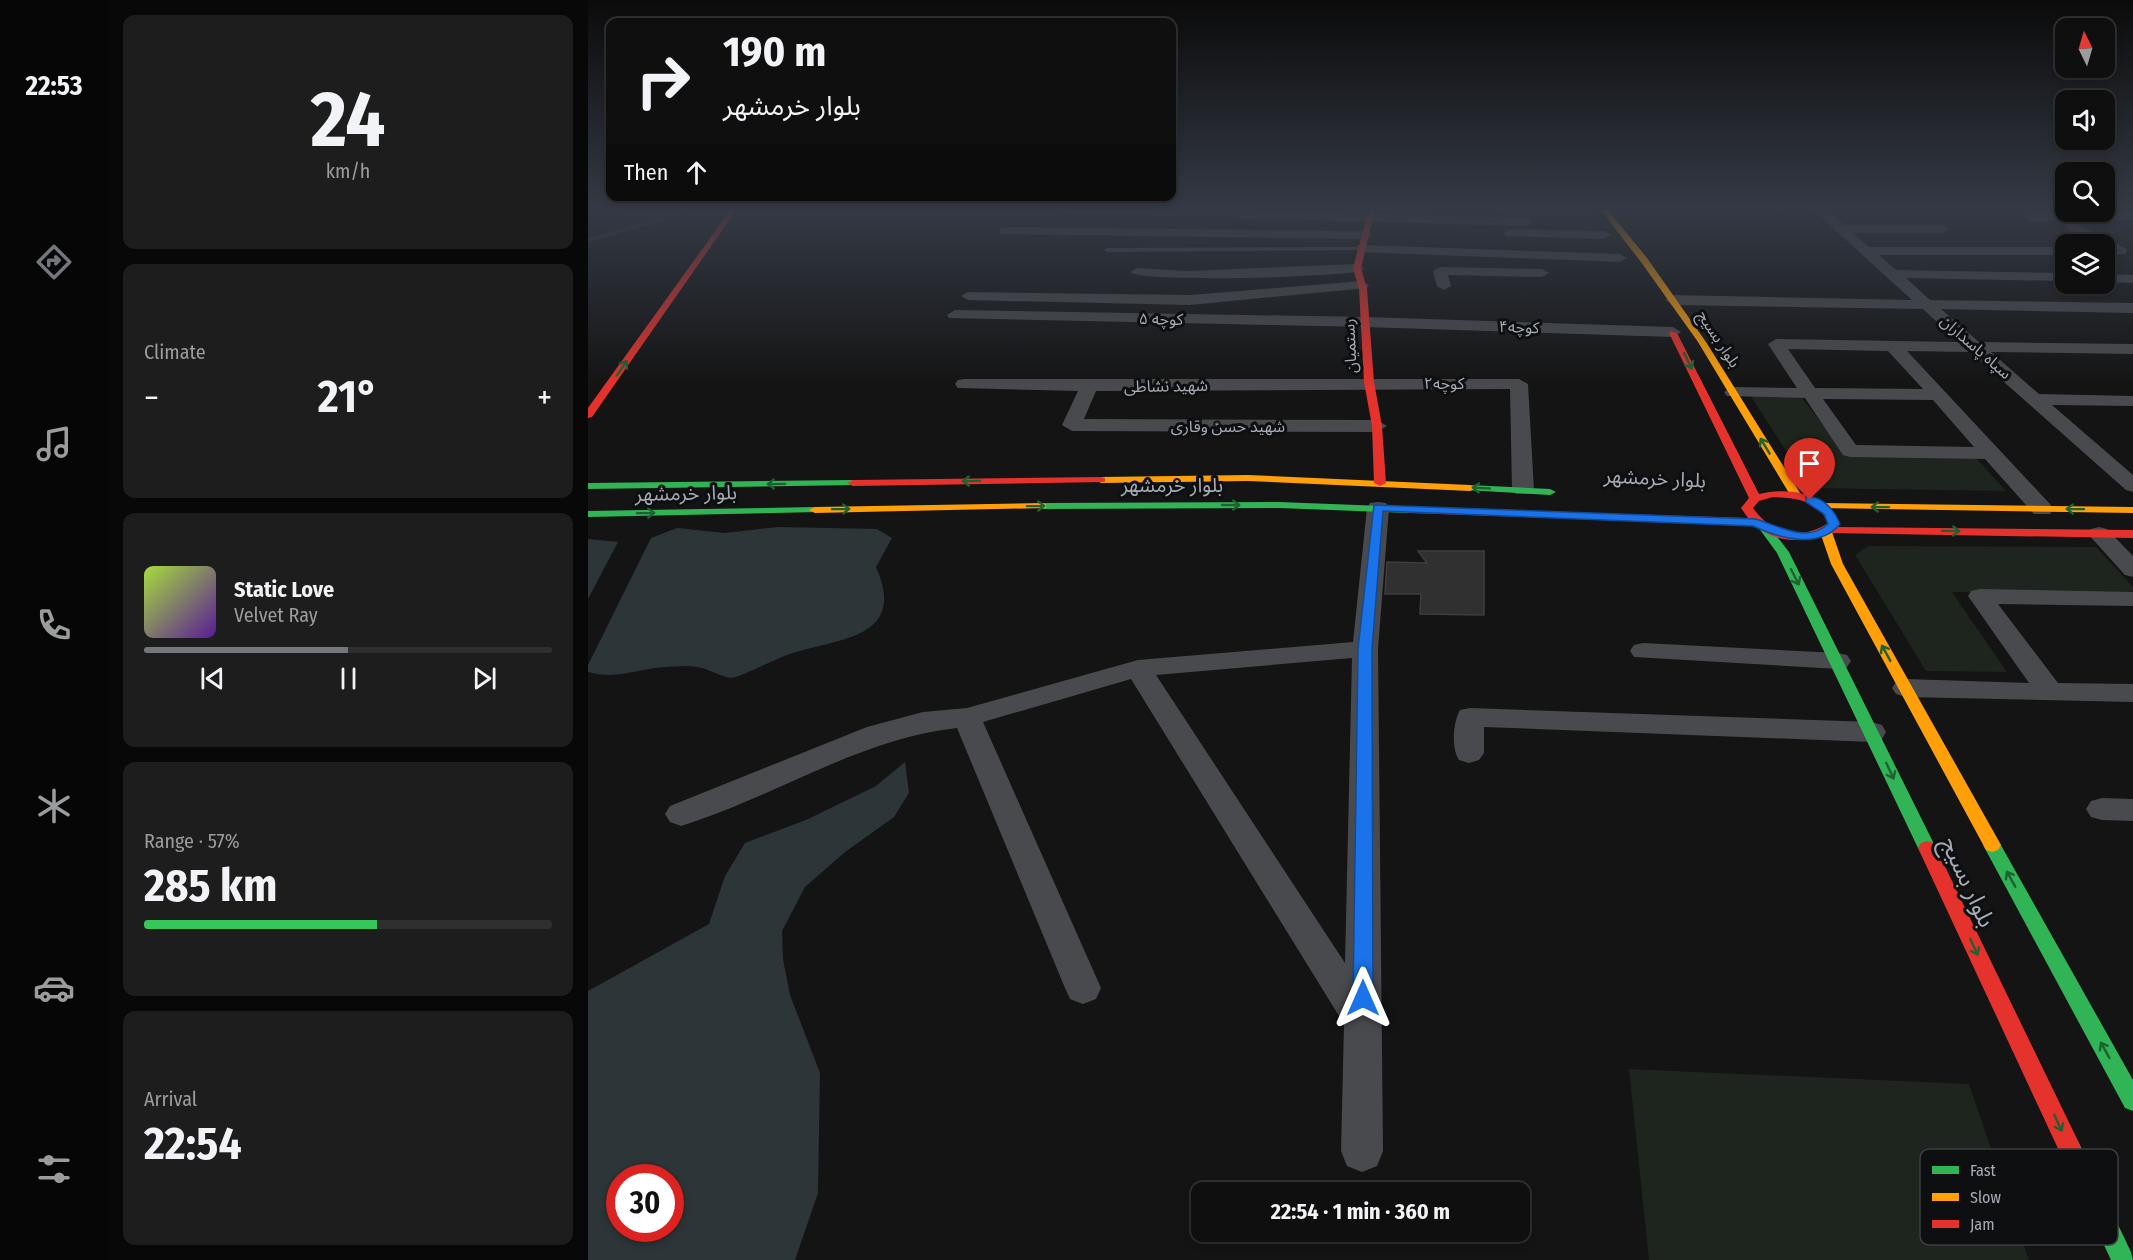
<!DOCTYPE html>
<meta charset="utf-8">
<style>
body{margin:0;font-family:"Fira Sans Condensed","Noto Sans Arabic",sans-serif;background:#1d1d1d;color:#f1f3f6;height:100vh;display:flex;flex-direction:column;font-size:22px;white-space:nowrap}
*{box-sizing:border-box;margin:0}
p{font-size:20px;color:#9b9c9e}
.icon{flex:none;width:33px;height:33px;fill:none;stroke:currentColor;stroke-width:2;stroke-linecap:round;stroke-linejoin:round}
.map{position:relative;flex:1;overflow:hidden}
.details{display:flex;flex-direction:column;gap:15px;padding:15px;background:#080808;width:480px}
.details>*{flex:none}
.banner{position:absolute;left:18px;top:18px;width:570px;height:183px;border-radius:12px;box-shadow:0 3px 9px #0003,0 0 0 2px #2f2f2f;background:#0f0f0f;color:#f1f3f6;overflow:hidden}
.needle{width:39px;rotate:355deg}
.controls{position:absolute;left:1467px;top:18px;display:grid;gap:12px}
.controls a{display:grid;place-items:center;width:60px;height:60px;border-radius:12px;background:#0f0f0f;box-shadow:0 3px 9px #0003,0 0 0 2px #2f2f2f;font-size:30px}
.speed{position:absolute;left:18px;top:1164px;display:flex;gap:12px;font-size:30px;font-weight:700;text-align:center}
.speed>*{display:grid;place-content:center;width:78px;height:78px;border-radius:50%;background:#0f0f0f;box-shadow:0 3px 9px #0003,0 0 0 2px #2f2f2f;line-height:1}
.speed .limit{border:9px solid #d22;background:#fff;color:#111}
.pin{position:absolute;display:grid;place-items:center;width:51px;height:51px;color:#fff;margin:-62px -26px;border-radius:50% 50% 50% 0;rotate:-45deg;box-shadow:0 0 6px #0007}
.pin .icon{rotate:45deg}
.me{position:absolute;width:66px;margin:-33px;rotate:0deg;stroke-linejoin:round;filter:drop-shadow(0 0 4px #0008)}
.turn{display:flex;align-items:center;gap:21px;height:126px;padding:0 18px;font-size:27px}
.turn .icon{width:78px;height:78px;stroke-width:2.5}
.turn b{display:block;font-size:42px;line-height:51px}
.then{display:flex;align-items:center;height:57px;padding:0 18px;background:#0003;gap:12px;font-size:22px}
.big{font-size:45px;font-weight:700;line-height:1.1}
.details .widget{flex:1;display:flex;flex-direction:column;justify-content:center;gap:9px;min-width:0;padding:0 21px;border-radius:12px;background:#1d1d1d}
.details .dial{align-items:center;gap:0}
.dial b{font-size:78px;line-height:1}
.song{display:flex;align-items:center;gap:18px}
.cover{width:72px;height:72px;border-radius:9px;background:linear-gradient(135deg,hsl(80 70% 55%),hsl(270 70% 35%))}
.played{height:6px;border-radius:3px;background:linear-gradient(90deg,#73777c 50%,#2f2f2f 50%)}
.keys{display:flex;justify-content:space-around;direction:ltr}
.heat{display:flex;justify-content:space-between;align-items:center;font-size:33px;direction:ltr}
.charge{height:9px;border-radius:4px;background:linear-gradient(90deg,#34c759 57%,#2f2f2f 0)}
.trip{position:absolute;left:603px;top:1182px;width:339px;height:60px;border-radius:12px;background:#0f0f0f;box-shadow:0 3px 9px #0003,0 0 0 2px #2f2f2f;font-weight:700;line-height:60px;text-align:center}
main{display:flex;flex:1;min-height:0}
.tabs{display:flex;flex-direction:column;width:108px;justify-content:space-around;align-items:center;background:#060606;color:#9b9c9e}
.tabs .icon{width:42px;height:42px}
.tabs .on{color:#73777c}
.tabs b{font-size:27px;color:#f1f3f6}
.map>svg:first-child{display:block}
.green{fill:#1e241e}
.water{fill:#2c3538;fill-rule:evenodd}
.lines{fill:none;stroke-linecap:round;stroke-linejoin:round}
.stream{stroke:#2c3538;stroke-width:4}
.building{fill:#303031;stroke:#3d3e40;stroke-width:1.5}
.lane{fill:#484a4d;fill-rule:evenodd}
.street{fill:#484a4d;fill-rule:evenodd}
.fast{fill:#30b455;fill-rule:evenodd}
.slow{fill:#ff9f0a;fill-rule:evenodd}
.jam{fill:#e5322d;fill-rule:evenodd}
.oneway{stroke:#1f6232}
.route{fill:#1a73e8;stroke:#114b97;stroke-width:1.5}
.labels{text-anchor:middle;dominant-baseline:central;stroke-width:6;stroke-linejoin:round;paint-order:stroke}
.far-street-label{font-size:16px;fill:#a6acb4;stroke:#0e0f10}
.street-label{font-size:20px;fill:#a6acb4;stroke:#0e0f10}
.near-street-label{font-size:24px;fill:#a6acb4;stroke:#0e0f10}
.key{fill:#0e0f10;stroke:#3c3e41;stroke-width:1.5}
.key-label{font-size:16px;fill:#a6acb4}
</style>
<main>
<nav class="tabs">
<b>22:53</b>
<svg class="icon on" aria-label="directions" viewBox="0 0 24 24"><path d="M12 3l9 9-9 9-9-9zM9 14v-3h6M13 9l2 2-2 2"/></svg>
<svg class="icon" aria-label="music" viewBox="0 0 24 24"><path d="M9 18V5l10-2v13"/><circle cx="6" cy="18" r="3"/><circle cx="16" cy="16" r="3"/></svg>
<svg class="icon" aria-label="phone" viewBox="0 0 24 24"><path d="M5 4h4l2 5-3 2q2 4 5 5l2-3 5 2v4C11 20 4 13 5 4z"/></svg>
<svg class="icon" aria-label="climate" viewBox="0 0 24 24"><path d="M12 3v18M4 7l16 10M4 17L20 7"/></svg>
<svg class="icon" aria-label="car" viewBox="0 0 24 24"><path d="M5 17H2v-5l4-1 3-4h7l3 4 3 1v5h-3M9 17h6M6 11h13"/><circle cx="7" cy="17" r="2"/><circle cx="17" cy="17" r="2"/></svg>
<svg class="icon" aria-label="filters" viewBox="0 0 24 24"><path d="M4 7h16M4 17h16"/><circle cx="9" cy="7" r="2"/><circle cx="15" cy="17" r="2"/></svg>
</nav>
<section class="details">
<div class="widget dial"><b>24</b><p>km/h</p></div>
<div class="widget"><p>Climate</p>
<div class="heat"><a>−</a><b class="big">21°</b><a>+</a></div>
</div>
<div class="widget">
<div class="song"><i class="cover"></i><div><b>Static Love</b><p>Velvet Ray</p></div></div>
<div class="played"></div>
<div class="keys"><svg class="icon" aria-label="previous" viewBox="0 0 24 24"><path d="M18 5L8 12l10 7zM5 5v14"/></svg><svg class="icon" aria-label="pause" viewBox="0 0 24 24"><path d="M8 5v14M16 5v14"/></svg><svg class="icon" aria-label="next" viewBox="0 0 24 24"><path d="M6 5l10 7-10 7zM19 5v14"/></svg></div>
</div>
<div class="widget"><p>Range · 57%</p><b class="big">285 km</b><div class="charge"></div></div>
<div class="widget"><p>Arrival</p><b class="big">22:54</b></div>
</section>
<div class="map">
<svg width="1545" height="1260" viewBox="0 0 1545 1260">
<rect width="100%" height="100%" fill="#141414"/>
<g class="green">
<path d="M 1162,395 L 1213,397 L 1256,451 L 1388,458 L 1418,491 L 1222,488 Z"/>
<path d="M 1280,546 L 1508,547 L 1545,587 L 1545,595 L 1364,592 L 1419,672 L 1338,671 L 1267,555 Z"/>
<path d="M 1041,1069 L 1381,1084 L 1441,1260 L 1061,1260 Z"/>
</g>
<g class="water">
<path d="M 190,527 L 289,529 L 304,538 L 288,567 C 321,641 246,638 199,655 C 188,659 150,678 144,678 C 132,677 120,668 109,667 C 99,665 87,667 77,667 C 49,669 28,680 0,672 L 0,665 L 63,538 L 89,528 L 137,533 Z"/>
<path d="M 0,539 L 30,542 L 0,599 Z"/>
<path d="M 317,762 L 321,793 L 306,817 L 257,852 L 217,887 L 194,931 L 195,959 L 202,995 L 232,1073 L 230,1193 L 207,1260 L 0,1260 L 0,991 L 121,924 L 137,876 L 157,843 L 218,820 L 288,786 ZM 32,1178 L 82,1178 L 82,1228 L 32,1228 Z"/>
</g>
<g class="lines">
<path class="stream" d="M 0,240 L 81,217 L 99,209"/>
</g>
<path class="building" d="M 830,551 L 896,551 L 896,615 L 832,614 L 833,594 L 797,594 L 799,562 L 839,563 Z"/>
<g class="lines">
<path class="lane" d="M 774,247 L 777,249 L 776,250 L 519,252 L 516,250 L 519,248 Z"/>
<g class="street">
<path d="M 469,209 L 613,209 L 938,218 L 944,222 L 938,226 L 475,213 Z"/>
<path d="M 1003,209 L 1002,214 L 998,215 L 917,214 L 911,210 Z"/>
<path d="M 1224,209 L 1238,209 L 1256,225 L 1355,225 L 1361,229 L 1355,233 L 1265,233 L 1281,247 L 1478,247 L 1478,255 L 1291,255 L 1308,270 L 1478,273 L 1478,281 L 1318,278 L 1342,300 L 1545,303 L 1545,313 L 1353,309 L 1391,342 L 1545,344 L 1545,354 L 1403,352 L 1451,394 L 1545,396 L 1545,406 L 1464,405 L 1545,475 L 1545,492 L 1538,490 L 1382,352 L 1319,351 L 1462,504 L 1465,509 L 1462,514 L 1446,514 L 1397,459 L 1262,457 L 1255,455 L 1217,398 L 1139,396 L 1136,392 L 1145,387 L 1209,388 L 1180,344 L 1188,339 L 1371,342 L 1335,309 L 1085,305 L 1077,300 L 1085,295 L 1324,300 ZM 1200,349 L 1300,351 L 1335,389 L 1227,388 ZM 1235,399 L 1345,400 L 1386,447 L 1268,445 Z"/>
<path d="M 1545,212 L 1545,220 L 1441,221 L 1435,217 L 1441,213 Z"/>
<path d="M 1484,222 L 1537,248 L 1539,251 L 1537,254 L 1527,254 L 1516,248 L 1516,244 L 1509,244 L 1479,229 L 1479,223 Z"/>
<path d="M 417,227 L 777,231 L 784,235 L 777,239 L 412,234 L 412,228 Z"/>
<path d="M 922,229 L 1016,231 L 1023,235 L 1016,239 L 917,236 L 916,233 Z"/>
<path d="M 774,245 L 1032,254 L 1039,258 L 1032,262 L 769,252 L 769,246 Z"/>
<path d="M 769,264 L 776,268 L 774,271 C 750,277 552,283 542,272 L 549,268 L 598,271 Z"/>
<path d="M 852,267 L 954,269 L 961,273 L 954,277 L 860,275 L 863,286 L 856,290 L 849,286 L 845,271 Z"/>
<path d="M 1516,274 L 1545,275 L 1545,283 L 1516,282 Z"/>
<path d="M 774,281 L 781,285 L 779,288 L 602,305 L 380,300 L 373,296 L 380,292 L 602,295 Z"/>
<path d="M 367,310 L 778,317 L 1085,327 L 1093,332 L 1085,337 L 778,327 L 361,318 L 359,315 Z"/>
<path d="M 376,379 L 931,379 L 940,384 L 946,490 L 942,494 L 928,494 L 924,490 L 922,389 L 508,391 L 496,419 L 789,420 L 799,426 L 789,432 L 484,431 L 474,425 L 490,391 L 370,388 L 367,384 L 370,380 Z"/>
<path d="M 790,502 L 798,503 L 801,508 L 790,649 L 795,1151 L 789,1166 L 774,1172 L 759,1166 L 753,1151 L 756,1024 L 543,679 L 395,722 L 513,988 L 508,999 L 495,1004 L 482,999 L 477,988 L 369,728 C 270,739 187,797 93,826 L 82,822 L 77,814 L 82,806 L 279,727 L 335,712 L 379,708 L 550,660 L 765,642 L 779,508 L 782,503 ZM 764,658 L 757,963 L 568,675 Z"/>
<path d="M 1511,527 L 1519,529 L 1545,556 L 1545,577 L 1537,575 L 1500,534 L 1503,529 Z"/>
<path d="M 1392,589 L 1545,592 L 1545,606 L 1410,604 L 1470,683 L 1545,684 L 1545,702 L 1318,697 L 1308,694 L 1304,688 L 1308,682 L 1318,679 L 1441,683 L 1380,596 L 1383,591 Z"/>
<path d="M 1055,643 L 1250,653 L 1259,655 L 1263,661 L 1259,667 L 1250,669 L 1046,657 L 1042,651 L 1046,645 Z"/>
<path d="M 882,708 L 1284,722 L 1294,725 L 1298,732 L 1294,739 L 1284,742 L 896,727 L 896,753 L 891,760 L 881,763 L 871,760 C 863,748 865,722 872,710 Z"/>
<path d="M 1514,798 L 1545,799 L 1545,821 L 1514,820 L 1503,817 L 1498,809 L 1503,801 Z"/>
</g>
<g class="fast">
<path d="M 265,480 L 269,481 L 269,485 L 0,489 L 0,483 Z"/>
<path d="M 882,485 L 962,489 L 968,492 L 962,495 L 878,490 L 878,486 Z"/>
<path d="M 691,502 L 821,507 L 827,510 L 821,513 L 691,508 L 454,509 L 448,506 L 454,503 Z"/>
<path d="M 227,507 L 233,510 L 231,512 L 0,517 L 0,511 Z"/>
<path d="M 1176,523 L 1180,525 L 1201,552 L 1348,848 L 1345,853 L 1339,855 L 1333,853 L 1330,848 L 1189,553 L 1170,527 Z"/>
<path d="M 1404,838 L 1410,840 L 1545,1080 L 1545,1111 L 1537,1108 L 1395,845 L 1398,840 Z"/>
<path d="M 1482,1138 L 1490,1141 L 1543,1252 L 1545,1260 L 1523,1260 L 1471,1149 L 1474,1141 Z"/>
</g>
<g class="slow">
<path d="M 1012,209 L 1019,209 L 1059,258 L 1118,342 L 1214,496 L 1212,498 L 1204,498 L 1110,342 L 1053,262 Z"/>
<path d="M 660,475 L 882,485 L 888,488 L 882,491 L 660,481 L 513,483 L 508,480 L 513,477 Z"/>
<path d="M 454,503 L 458,504 L 458,508 L 227,513 L 221,510 L 227,507 Z"/>
<path d="M 1234,503 L 1545,507 L 1545,513 L 1230,508 L 1228,506 Z"/>
<path d="M 1238,528 L 1244,532 L 1255,564 L 1413,845 L 1410,850 L 1404,852 L 1398,850 L 1243,564 L 1232,532 Z"/>
</g>
<g class="jam">
<path d="M 143,209 L 149,209 L 4,417 L 0,418 L 0,408 Z"/>
<path d="M 781,209 L 787,209 L 773,268 L 779,289 L 786,382 L 794,426 L 798,483 L 792,486 L 786,483 L 784,426 L 776,382 L 771,289 L 765,268 Z"/>
<path d="M 1082,331 L 1089,333 L 1171,494 C 1201,487 1239,492 1252,524 L 1250,527 L 1545,530 L 1545,538 L 1240,533 C 1217,543 1188,544 1167,525 L 821,513 L 815,510 L 821,507 L 1160,518 L 1153,508 L 1161,498 L 1081,333 ZM 1185,497 C 1207,498 1231,500 1240,523 C 1213,541 1183,534 1165,508 L 1171,501 Z"/>
<path d="M 513,477 L 517,478 L 517,482 L 265,486 L 259,483 L 265,480 Z"/>
<path d="M 1339,841 L 1345,843 L 1348,848 L 1490,1141 L 1493,1149 L 1490,1157 L 1482,1160 L 1474,1157 L 1330,848 L 1333,843 Z"/>
</g>
</g>
<defs><path id="oneway-shaft" d="M-6 0H5M1.5-3L5.5 0L1.5 3" fill="none" stroke-width="1.6" stroke-linecap="round" stroke-linejoin="round" transform="scale(1.5)"/></defs>
<g class="oneway">
<use href="#oneway-shaft" transform="translate(1100 361) rotate(64)"/>
<use href="#oneway-shaft" transform="translate(34 368) rotate(-55)"/>
<use href="#oneway-shaft" transform="translate(1177 446) rotate(-121)"/>
<use href="#oneway-shaft" transform="translate(383 481) rotate(179)"/>
<use href="#oneway-shaft" transform="translate(188 484) rotate(179)"/>
<use href="#oneway-shaft" transform="translate(893 488) rotate(-177)"/>
<use href="#oneway-shaft" transform="translate(643 505)"/>
<use href="#oneway-shaft" transform="translate(448 506) rotate(-1)"/>
<use href="#oneway-shaft" transform="translate(1292 507) rotate(-179)"/>
<use href="#oneway-shaft" transform="translate(253 509) rotate(-1)"/>
<use href="#oneway-shaft" transform="translate(1487 509) rotate(-179)"/>
<use href="#oneway-shaft" transform="translate(58 513) rotate(-1)"/>
<use href="#oneway-shaft" transform="translate(1363 531) rotate(1)"/>
<use href="#oneway-shaft" transform="translate(1207 577) rotate(63)"/>
<use href="#oneway-shaft" transform="translate(1298 653) rotate(-119)"/>
<use href="#oneway-shaft" transform="translate(1302 771) rotate(65)"/>
<use href="#oneway-shaft" transform="translate(1423 879) rotate(-119)"/>
<use href="#oneway-shaft" transform="translate(1386 947) rotate(65)"/>
<use href="#oneway-shaft" transform="translate(1517 1050) rotate(-119)"/>
<use href="#oneway-shaft" transform="translate(1470 1123) rotate(65)"/>
</g>
<linearGradient id="sky" x2="0" y2="1"><stop stop-color="#0b0b0b"/><stop offset="0.54" stop-color="#343a45"/><stop offset="1" stop-color="#343a45" stop-opacity="0"/></linearGradient>
<rect width="1545" height="386" fill="url(#sky)"/>
<path class="route" d="M 1218,497 C 1234,495 1247,511 1252,524 C 1231,550 1191,538 1165,526 L 795,511 L 784,649 L 785,998 L 782,1004 L 775,1007 L 768,1004 L 765,998 L 770,649 L 786,505 L 1167,519 C 1190,525 1219,544 1240,524 L 1236,514 L 1218,502 Z"/>
<g class="labels">
<g class="far-street-label">
<text transform="translate(573 319) rotate(1)">کوچه ۵</text>
<text transform="translate(931 327) rotate(2)">کوچه۴</text>
<text transform="translate(1131 339) rotate(57)">بلوار بسیج</text>
<text transform="translate(762 346) rotate(-93)">رستمیان</text>
<text transform="translate(1388 347) rotate(41)">سپاه پاسداران</text>
<text x="856" y="383">کوچه۲</text>
<text transform="translate(578 386) rotate(-1)">شهید نشاطی</text>
<text x="640" y="426">شهید حسن وقاری</text>
</g>
<g class="street-label">
<text transform="translate(1067 478) rotate(3)">بلوار خرمشهر</text>
<text x="584" y="485">بلوار خرمشهر</text>
<text transform="translate(98 493) rotate(-1)">بلوار خرمشهر</text>
</g>
<g class="near-street-label">
<text transform="translate(1380 882) rotate(65)">بلوار بسیج</text>
</g>
</g>
<rect x="1332" y="1149" width="198" height="96" rx="9" class="key"/>
<rect x="1344" y="1166" width="27" height="8" fill="#30b455"/>
<rect x="1344" y="1193" width="27" height="8" fill="#ff9f0a"/>
<rect x="1344" y="1220" width="27" height="8" fill="#e5322d"/>
<g class="key-label">
<text x="1382" y="1176">Fast</text>
<text x="1382" y="1203">Slow</text>
<text x="1382" y="1230">Jam</text>
</g>
</svg>
<div class="controls">
<a><svg class="needle" viewBox="-14 -14 28 28"><path d="M0-13l5 13h-10z" fill="#e53935"/><path d="M0 13l5-13h-10z" fill="#9b9c9e"/></svg></a>
<a><svg class="icon" aria-label="sound" viewBox="0 0 24 24"><path d="M4 9h4l5-4v14l-5-4H4zM17 9q2 3 0 6"/></svg></a>
<a><svg class="icon" aria-label="search" viewBox="0 0 24 24"><circle cx="10" cy="10" r="6"/><path d="M15 15l6 6"/></svg></a>
<a><svg class="icon" aria-label="layers" viewBox="0 0 24 24"><path d="M12 4l9 5-9 5-9-5zM3 14l9 5 9-5"/></svg></a>
</div>
<div class="speed"><div class="limit">30</div></div>
<div class="pin" style="left:1222px;top:500px;background:#d93025"><svg class="icon" aria-label="arrive" viewBox="0 0 24 24"><path d="M6 21V4h12l-3 4 3 4H6"/></svg></div>
<svg class="me" style="left:775px;top:998px" viewBox="-20 -20 40 40"><path d="M0-17L14 15 0 8-14 15z" fill="#1a73e8" stroke="#fff" stroke-width="4"/></svg>
<div class="trip">22:54 · 1 min · 360 m</div>
<div class="banner">
<div class="turn"><svg class="icon" aria-label="right" viewBox="0 0 24 24"><path d="M7 20v-9h11M14 6l5 5-5 5"/></svg><div><b>190 m</b>بلوار خرمشهر</div></div>
<div class="then">Then<svg class="icon" aria-label="ahead" viewBox="0 0 24 24"><path d="M12 20V5M6 11l6-6 6 6"/></svg></div>
</div>
</div>
</main>
